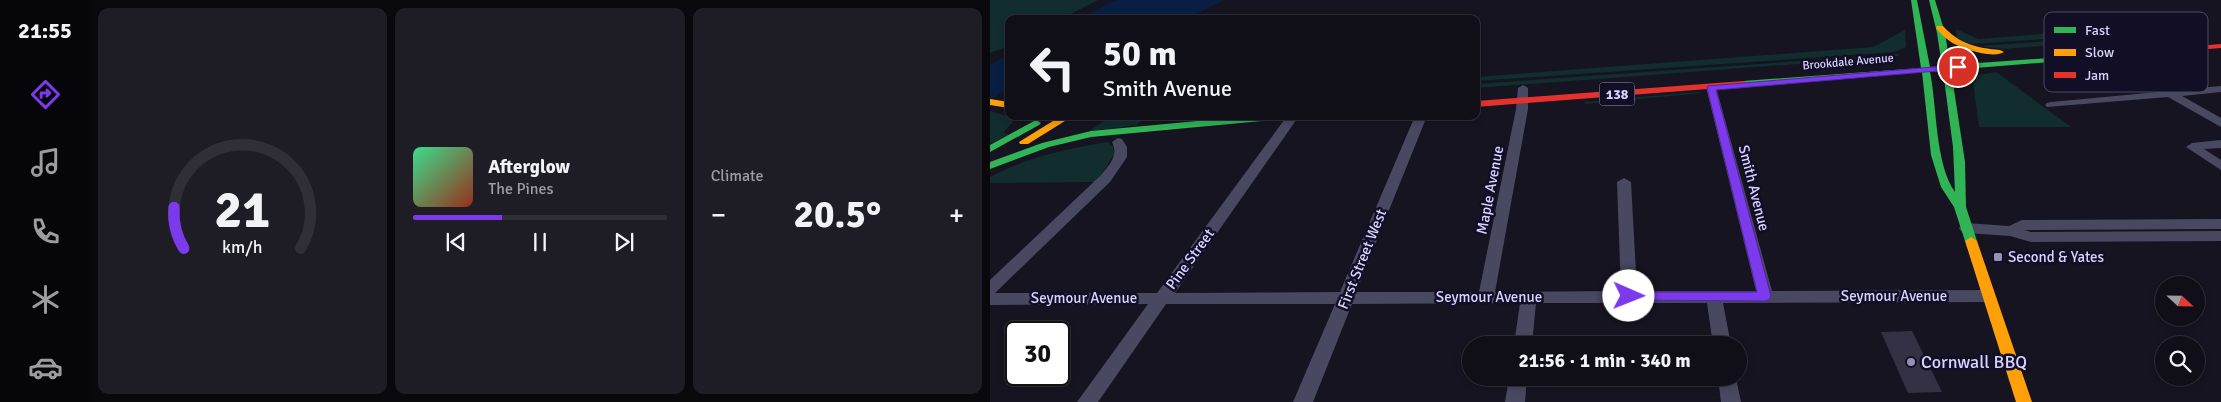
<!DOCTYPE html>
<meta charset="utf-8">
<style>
body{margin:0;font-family:Signika,sans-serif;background:#1e1d25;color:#f1f3f6;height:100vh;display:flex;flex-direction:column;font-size:19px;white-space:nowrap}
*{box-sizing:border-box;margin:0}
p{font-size:16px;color:#9c9ca2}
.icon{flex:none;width:28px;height:28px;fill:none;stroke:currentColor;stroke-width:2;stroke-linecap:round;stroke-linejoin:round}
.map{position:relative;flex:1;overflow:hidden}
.side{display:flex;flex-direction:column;gap:8px;padding:8px;background:#09080d;width:900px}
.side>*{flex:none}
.top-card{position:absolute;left:15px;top:15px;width:475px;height:105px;border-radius:10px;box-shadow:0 2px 8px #0003,0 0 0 1px #302f37;background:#100f18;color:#f1f3f6;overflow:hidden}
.needle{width:32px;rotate:112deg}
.buttons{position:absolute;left:1165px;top:276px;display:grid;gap:10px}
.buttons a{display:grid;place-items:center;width:50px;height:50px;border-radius:50%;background:#100f18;box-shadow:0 2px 8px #0003,0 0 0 1px #302f37;font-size:25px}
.speed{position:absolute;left:15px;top:321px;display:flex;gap:10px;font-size:25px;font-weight:700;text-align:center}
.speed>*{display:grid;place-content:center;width:65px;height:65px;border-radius:50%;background:#100f18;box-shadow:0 2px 8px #0003,0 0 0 1px #302f37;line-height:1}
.speed .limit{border:2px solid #111;border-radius:8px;background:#fff;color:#111}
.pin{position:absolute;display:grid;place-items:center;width:42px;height:42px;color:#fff;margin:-21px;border:2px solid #fff;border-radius:50%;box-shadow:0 1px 5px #0007}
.me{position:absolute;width:55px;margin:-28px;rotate:91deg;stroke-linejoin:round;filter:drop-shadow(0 0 4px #0008)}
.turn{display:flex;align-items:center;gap:18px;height:105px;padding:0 15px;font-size:22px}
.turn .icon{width:65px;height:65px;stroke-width:2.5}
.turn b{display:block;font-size:35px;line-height:42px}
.big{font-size:38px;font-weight:700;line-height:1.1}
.side .tile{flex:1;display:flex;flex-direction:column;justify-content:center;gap:8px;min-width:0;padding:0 18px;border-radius:10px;background:#1e1d25}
.side .dial{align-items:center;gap:0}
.dial svg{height:130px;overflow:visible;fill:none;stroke:#302f37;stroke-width:7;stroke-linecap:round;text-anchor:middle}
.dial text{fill:#f1f3f6;stroke:none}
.song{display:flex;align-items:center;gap:15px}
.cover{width:60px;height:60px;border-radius:8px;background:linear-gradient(135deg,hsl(150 70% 55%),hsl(10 70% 35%))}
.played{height:5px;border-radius:2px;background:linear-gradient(90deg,#7c3aed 35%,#302f37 35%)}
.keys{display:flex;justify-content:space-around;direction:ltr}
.heat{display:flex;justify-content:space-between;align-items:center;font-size:28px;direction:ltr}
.side .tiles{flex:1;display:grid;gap:8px;grid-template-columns:repeat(3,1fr)}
.trip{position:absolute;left:472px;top:336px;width:285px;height:50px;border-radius:25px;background:#100f18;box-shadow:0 2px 8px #0003,0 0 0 1px #302f37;font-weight:700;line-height:50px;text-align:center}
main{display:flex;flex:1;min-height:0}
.menu{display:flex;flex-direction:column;width:90px;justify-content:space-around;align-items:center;background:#06060a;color:#9c9ca2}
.menu .icon{width:35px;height:35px}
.menu .active{color:#7c3aed}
.menu b{font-size:22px;color:#f1f3f6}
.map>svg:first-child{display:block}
.green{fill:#112d2d}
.water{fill:#081f43}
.building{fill:#333143}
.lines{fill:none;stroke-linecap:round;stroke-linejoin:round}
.street{fill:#484861;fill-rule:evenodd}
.fast{fill:#30b455;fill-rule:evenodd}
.slow{fill:#ff9f0a;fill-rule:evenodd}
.jam{fill:#e5322d;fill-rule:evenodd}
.route{fill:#7c3aed;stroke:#51269a}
.poi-dot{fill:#9390b1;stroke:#110e26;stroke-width:2}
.labels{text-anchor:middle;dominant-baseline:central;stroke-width:5;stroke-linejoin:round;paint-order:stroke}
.far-street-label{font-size:12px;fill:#d7d3ff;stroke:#110e26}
.shield{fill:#110e26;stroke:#9c98be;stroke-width:1}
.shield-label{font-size:14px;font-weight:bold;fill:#d7d3ff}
.street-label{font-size:15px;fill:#d7d3ff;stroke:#110e26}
.poi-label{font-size:15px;fill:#d7d3ff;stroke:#110e26;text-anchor:start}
.near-poi-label{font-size:18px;fill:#d7d3ff;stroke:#110e26;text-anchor:start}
.key{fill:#110e26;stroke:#4c4967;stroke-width:1}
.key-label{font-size:14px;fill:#d7d3ff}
</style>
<main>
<nav class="menu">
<b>21:55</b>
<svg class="icon active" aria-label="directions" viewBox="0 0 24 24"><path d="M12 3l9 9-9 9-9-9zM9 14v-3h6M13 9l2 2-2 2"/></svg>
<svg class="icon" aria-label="music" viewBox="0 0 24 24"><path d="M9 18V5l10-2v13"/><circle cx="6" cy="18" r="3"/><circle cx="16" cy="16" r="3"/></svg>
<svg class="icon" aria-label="phone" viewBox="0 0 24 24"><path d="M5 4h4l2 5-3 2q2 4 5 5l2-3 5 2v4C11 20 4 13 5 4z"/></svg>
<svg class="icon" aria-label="climate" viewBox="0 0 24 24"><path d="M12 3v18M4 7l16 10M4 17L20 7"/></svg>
<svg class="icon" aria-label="car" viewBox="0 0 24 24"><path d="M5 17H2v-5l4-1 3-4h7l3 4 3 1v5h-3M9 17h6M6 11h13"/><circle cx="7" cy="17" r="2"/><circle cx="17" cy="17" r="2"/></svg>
</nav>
<section class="side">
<div class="tiles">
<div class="tile dial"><svg viewBox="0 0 100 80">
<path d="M14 69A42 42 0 1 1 86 69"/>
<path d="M14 69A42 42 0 0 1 8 44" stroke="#7c3aed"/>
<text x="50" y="56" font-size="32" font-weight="700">21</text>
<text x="50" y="72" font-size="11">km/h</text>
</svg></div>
<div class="tile">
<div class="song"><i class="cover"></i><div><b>Afterglow</b><p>The Pines</p></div></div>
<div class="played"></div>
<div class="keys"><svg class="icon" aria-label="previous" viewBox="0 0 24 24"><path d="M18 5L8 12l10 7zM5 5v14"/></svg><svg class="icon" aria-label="pause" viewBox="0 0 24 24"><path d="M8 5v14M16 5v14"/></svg><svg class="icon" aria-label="next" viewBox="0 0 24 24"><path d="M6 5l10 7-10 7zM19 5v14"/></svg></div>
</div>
<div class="tile"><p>Climate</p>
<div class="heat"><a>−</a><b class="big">20.5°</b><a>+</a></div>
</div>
</div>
</section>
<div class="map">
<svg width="1231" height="402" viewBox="0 0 1231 402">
<rect width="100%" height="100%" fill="#151420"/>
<g class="green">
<path d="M 0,0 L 108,0 L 71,19 L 19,19 L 19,46 L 0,53 Z"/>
<path d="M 1182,24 L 1189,28 L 1133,34 L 981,44 L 967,39 L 966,29 L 988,39 Z"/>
<path d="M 915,30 L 916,47 L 905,52 L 486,81 L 486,77 L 883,47 Z"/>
<path d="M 1192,30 L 1194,32 L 1191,35 L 1013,49 L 988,46 L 1136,36 Z"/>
<path d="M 908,54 L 910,56 L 902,57 L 486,88 L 486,84 Z"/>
<path d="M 1006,72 L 1081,127 L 989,127 L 983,82 L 988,75 Z"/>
<path d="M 706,92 L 713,93 L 595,104 L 594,102 Z"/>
<path d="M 0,111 L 22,117 L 23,122 L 13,133 L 19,134 L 0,144 Z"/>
<path d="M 117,119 L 152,119 L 147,125 L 99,131 Z"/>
<path d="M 117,142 L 123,146 L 124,155 L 106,182 L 0,183 L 0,177 C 37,157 76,149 117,142 Z"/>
</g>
<g class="water">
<path d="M 126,0 L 234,0 L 196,19 L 88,19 Z"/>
<path d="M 19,55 L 19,88 L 0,100 L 0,65 Z"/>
</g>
<path class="building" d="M 922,331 L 952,392 L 918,393 L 891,332 Z"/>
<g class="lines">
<g class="street">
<path d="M 1114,53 L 1182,90 L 1231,86 L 1231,92 L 1192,96 L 1231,118 L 1231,127 L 1178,97 L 1057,107 L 1055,105 L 1057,103 L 1061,102 L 1168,92 L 1111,58 L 1109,56 Z"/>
<path d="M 721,84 L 726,87 L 782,291 L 997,290 L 1003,292 L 1005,296 L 1003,300 L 997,302 L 733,303 L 741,345 L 723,345 L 717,303 L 546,303 L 542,345 L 524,345 L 530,303 L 362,304 L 323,402 L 303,402 L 345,304 L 176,304 L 108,402 L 87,402 L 158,304 L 0,305 L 0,280 L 110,176 C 119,165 129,156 122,142 L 128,138 L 132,139 L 137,147 L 137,157 L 120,182 L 5,293 L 167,293 L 297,116 L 309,116 L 185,293 L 350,292 L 425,116 L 437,116 L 366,292 L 489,292 L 526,109 L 528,88 L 533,85 L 538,88 L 538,109 L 505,292 L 631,291 L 627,182 L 634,178 L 641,182 L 647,291 L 766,291 L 716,87 Z"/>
<path d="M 1231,140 L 1231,148 L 1214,149 L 1231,160 L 1231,170 L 1196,147 L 1202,143 Z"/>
<path d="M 1231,219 L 1231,229 L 1034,230 L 1041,232 L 1231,231 L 1231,241 L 1041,242 L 1020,236 L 976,233 L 971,231 L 969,228 L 971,225 L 976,223 L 1019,226 L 1032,220 Z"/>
<path d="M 519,378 L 537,378 L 535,402 L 515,402 Z"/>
<path d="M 728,378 L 746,378 L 751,402 L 731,402 Z"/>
</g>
<g class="fast">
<path d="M 921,0 L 927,0 L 940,67 L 952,66 L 947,33 L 939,0 L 945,0 L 955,33 L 960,65 L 1072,57 L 1076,59 L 1072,61 L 961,70 L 975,162 L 976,207 L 987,241 L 981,245 L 975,241 L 964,207 L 951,187 L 941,155 L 932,72 L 753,87 L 749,84 L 753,81 L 931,68 ZM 953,71 L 963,147 L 965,192 C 945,164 947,106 940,72 Z"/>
<path d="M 260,116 L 276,116 L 277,118 L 272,121 L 101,137 L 59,147 L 0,169 L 0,162 L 52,143 L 101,131 Z"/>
<path d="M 46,120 L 51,123 L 49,125 L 0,152 L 0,145 Z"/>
</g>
<g class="slow">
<path d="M 947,26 L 953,26 C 969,44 987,48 1010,50 L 1014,52 C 1004,59 971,49 961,42 C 955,38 950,33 946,28 Z"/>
<path d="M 0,99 L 19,102 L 19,108 L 0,105 Z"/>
<path d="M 71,116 L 83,116 L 38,144 L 30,144 L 29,142 Z"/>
<path d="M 254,116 L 309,116 L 304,119 L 258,121 L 255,120 Z"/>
<path d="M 981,237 L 987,241 L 1042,402 L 1026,402 L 975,241 Z"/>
</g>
<g class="jam">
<path d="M 1231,44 L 1231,48 L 1072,61 L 1068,59 L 1072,57 Z"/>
<path d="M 753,81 L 756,82 L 756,86 L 486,107 L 486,101 Z"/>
</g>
</g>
<path class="route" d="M 968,65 L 970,65 L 970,69 L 726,90 L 781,296 L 779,300 L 775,301 L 634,300 L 632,296 L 634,293 L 639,292 L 767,292 L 717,88 L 718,86 Z"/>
<g class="poi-dot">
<rect x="1003" y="252" width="10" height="10" rx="2.5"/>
<circle cx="921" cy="362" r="5"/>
</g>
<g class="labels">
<g class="far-street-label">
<text transform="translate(858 62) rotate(-5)">Brookdale Avenue</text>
</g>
<rect class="shield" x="609.5" y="82.5" width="35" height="23" rx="4"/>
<g class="shield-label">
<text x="627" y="94">138</text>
</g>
<g class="street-label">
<text transform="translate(764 188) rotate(76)">Smith Avenue</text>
<text transform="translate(500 190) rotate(-79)">Maple Avenue</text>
<text transform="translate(200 259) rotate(-54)">Pine Street</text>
<text transform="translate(372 259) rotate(-68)">First Street West</text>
<text x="904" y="296">Seymour Avenue</text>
<text x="499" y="297">Seymour Avenue</text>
<text x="94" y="298">Seymour Avenue</text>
</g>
<g class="poi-label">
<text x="1018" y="257">Second &amp; Yates</text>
</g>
<g class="near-poi-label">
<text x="931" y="362">Cornwall BBQ</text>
</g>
</g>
<rect x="1054" y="12" width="164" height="80" rx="8" class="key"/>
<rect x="1064" y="27" width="22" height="6" fill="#30b455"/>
<rect x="1064" y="49" width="22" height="7" fill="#ff9f0a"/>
<rect x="1064" y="72" width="22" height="6" fill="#e5322d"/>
<g class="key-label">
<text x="1095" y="35">Fast</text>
<text x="1095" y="57">Slow</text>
<text x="1095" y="80">Jam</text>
</g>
</svg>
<div class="buttons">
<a><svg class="needle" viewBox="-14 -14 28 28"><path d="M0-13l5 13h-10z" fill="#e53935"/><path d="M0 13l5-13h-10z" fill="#9c9ca2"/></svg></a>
<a><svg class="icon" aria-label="search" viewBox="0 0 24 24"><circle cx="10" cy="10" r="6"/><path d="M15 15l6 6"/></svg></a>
</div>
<div class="speed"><div class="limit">30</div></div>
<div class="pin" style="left:968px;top:67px;background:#d93025"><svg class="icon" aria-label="arrive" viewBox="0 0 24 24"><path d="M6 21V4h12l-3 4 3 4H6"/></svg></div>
<svg class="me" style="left:639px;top:296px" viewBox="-20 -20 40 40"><circle r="19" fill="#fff"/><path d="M0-13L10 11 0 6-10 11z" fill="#7c3aed"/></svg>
<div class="trip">21:56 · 1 min · 340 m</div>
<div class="top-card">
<div class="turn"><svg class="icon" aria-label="left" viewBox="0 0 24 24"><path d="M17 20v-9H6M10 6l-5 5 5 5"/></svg><div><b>50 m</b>Smith Avenue</div></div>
</div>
</div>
</main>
